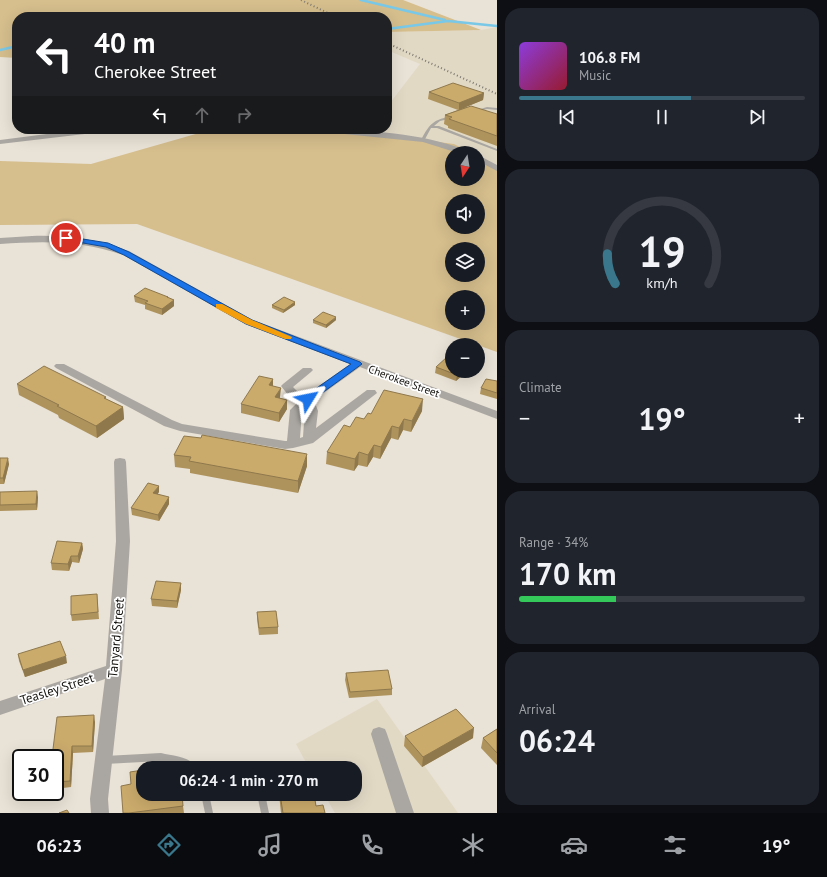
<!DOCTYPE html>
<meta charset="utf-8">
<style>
body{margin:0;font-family:"PT Sans",sans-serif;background:#20242c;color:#f1f3f6;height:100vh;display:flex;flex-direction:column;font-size:15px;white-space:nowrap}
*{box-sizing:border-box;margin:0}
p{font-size:13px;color:#9ea1a6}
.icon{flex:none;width:22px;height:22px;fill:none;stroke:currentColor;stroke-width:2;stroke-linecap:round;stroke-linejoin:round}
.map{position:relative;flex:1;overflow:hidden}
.sheet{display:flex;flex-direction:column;gap:8px;padding:8px;background:#0d0f14;width:330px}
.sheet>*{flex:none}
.hud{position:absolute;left:12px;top:12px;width:380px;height:122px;border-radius:16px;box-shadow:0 4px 16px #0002;background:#202124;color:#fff;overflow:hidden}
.needle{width:26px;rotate:192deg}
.fabs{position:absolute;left:445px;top:146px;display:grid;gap:8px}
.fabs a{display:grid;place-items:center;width:40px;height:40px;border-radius:50%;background:#171b24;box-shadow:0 4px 16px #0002;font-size:20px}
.speed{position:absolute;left:12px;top:749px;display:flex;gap:8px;font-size:20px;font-weight:700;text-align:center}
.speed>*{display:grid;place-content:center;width:52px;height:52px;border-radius:50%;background:#171b24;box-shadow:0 4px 16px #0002;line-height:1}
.speed .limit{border:2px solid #111;border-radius:6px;background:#fff;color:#111}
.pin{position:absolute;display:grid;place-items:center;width:34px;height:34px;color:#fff;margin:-17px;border:2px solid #fff;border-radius:50%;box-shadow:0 1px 4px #0007}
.me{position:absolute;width:44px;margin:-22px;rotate:55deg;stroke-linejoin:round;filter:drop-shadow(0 0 3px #0008)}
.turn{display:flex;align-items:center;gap:14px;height:84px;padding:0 16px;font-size:18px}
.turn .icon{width:52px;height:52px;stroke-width:2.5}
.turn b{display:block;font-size:28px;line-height:34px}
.lanes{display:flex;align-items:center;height:38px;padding:0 16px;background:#0003;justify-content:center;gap:20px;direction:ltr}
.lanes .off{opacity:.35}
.big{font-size:30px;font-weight:700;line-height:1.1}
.sheet .tile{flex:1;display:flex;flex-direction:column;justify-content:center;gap:6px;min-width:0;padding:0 14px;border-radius:16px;background:#20242c}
.sheet .dial{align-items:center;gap:0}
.dial svg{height:104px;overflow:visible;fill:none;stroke:#363941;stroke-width:7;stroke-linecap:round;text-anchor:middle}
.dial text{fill:#f1f3f6;stroke:none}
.song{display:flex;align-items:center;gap:12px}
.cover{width:48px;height:48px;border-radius:6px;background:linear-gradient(135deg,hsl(270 70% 55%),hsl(350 70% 35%))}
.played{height:4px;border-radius:2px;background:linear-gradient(90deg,#3a778d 60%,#363941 60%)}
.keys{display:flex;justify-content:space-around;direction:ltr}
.heat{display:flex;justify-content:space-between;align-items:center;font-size:22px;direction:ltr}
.charge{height:6px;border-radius:3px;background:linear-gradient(90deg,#34c759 34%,#363941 0)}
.trip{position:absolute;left:136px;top:761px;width:226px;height:40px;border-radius:16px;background:#171b24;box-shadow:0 4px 16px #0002;font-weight:700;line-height:40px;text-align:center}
.dock{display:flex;height:64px;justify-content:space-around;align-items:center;background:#090b0e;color:#9ea1a6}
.dock .icon{width:28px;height:28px}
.dock .on{color:#3a778d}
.dock b{font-size:18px;color:#f1f3f6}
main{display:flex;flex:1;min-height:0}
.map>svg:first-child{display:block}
.built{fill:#e2d9c5}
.green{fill:#d6be8d;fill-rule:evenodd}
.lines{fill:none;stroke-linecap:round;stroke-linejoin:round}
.stream{stroke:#79c8e7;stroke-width:2.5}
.lane{fill:#aaa7a2;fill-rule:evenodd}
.street{fill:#aaa7a2;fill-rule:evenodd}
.rail{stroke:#7d7971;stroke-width:2;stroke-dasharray:1 2.5;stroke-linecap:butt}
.wall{fill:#af935d}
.shaded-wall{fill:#8e784c}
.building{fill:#cbab6c;stroke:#8e784c}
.route{fill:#1a73e8;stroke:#114b97}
.slow{fill:#f59e0b}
.labels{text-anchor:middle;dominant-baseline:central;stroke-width:3.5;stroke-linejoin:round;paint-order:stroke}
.street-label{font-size:11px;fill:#14120e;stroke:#fff}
.near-street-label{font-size:13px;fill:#14120e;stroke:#fff}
</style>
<main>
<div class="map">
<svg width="497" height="813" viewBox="0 0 497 813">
<rect width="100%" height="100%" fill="#e9e2d6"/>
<g class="built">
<path d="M 497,27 L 497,166 L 478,156 L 478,153 L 472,153 L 454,144 L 368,132 L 370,129 L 387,129 L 387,107 L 420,64 L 387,50 L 387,32 L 481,30 Z"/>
<path d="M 377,699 L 458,813 L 335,813 L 324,794 L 355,794 L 355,768 L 309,768 L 296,744 Z"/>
</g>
<g class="green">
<path d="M 0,0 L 403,0 L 481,30 L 387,32 L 387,17 L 17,17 L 17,58 L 0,57 Z"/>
<path d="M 213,129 L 333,129 L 368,132 L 454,144 L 472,153 L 452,153 L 452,179 L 478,179 L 478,156 L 497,166 L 497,352 L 137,224 L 0,225 L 0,161 L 91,164 ZM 452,201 L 478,201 L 478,227 L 452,227 ZM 452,249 L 478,249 L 478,275 L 452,275 ZM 452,297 L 478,297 L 478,323 L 452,323 Z"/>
</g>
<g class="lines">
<g class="stream">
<path d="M 361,0 L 445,20"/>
<path d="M 387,29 L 448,21 L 497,26"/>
<path d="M 0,50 L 17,46"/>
</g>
<g class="lane">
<path d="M 487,107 L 497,108 L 497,110 L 487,109 L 476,112 L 474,111 Z"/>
<path d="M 452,116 L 453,116 L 453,118 L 440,121 L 434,126 L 439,126 L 497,149 L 497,151 L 437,128 L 431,128 L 424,141 L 422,141 L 421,140 C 430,123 433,120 452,116 Z"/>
<path d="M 161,753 C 173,756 190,756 197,768 L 186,768 L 181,764 L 161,761 L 105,764 L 102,763 L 101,760 L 102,757 L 105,756 Z"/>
<path d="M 298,762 L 301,763 L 302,766 L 301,768 L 272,768 L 273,765 L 276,764 Z"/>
<path d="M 201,794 L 209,794 L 213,813 L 205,813 Z"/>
<path d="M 257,794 L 265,794 L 269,813 L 261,813 Z"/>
</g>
<g class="street">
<path d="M 86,129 L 114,129 L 110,131 L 0,144 L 0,140 Z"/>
<path d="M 311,129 C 356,129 414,132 457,147 C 461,149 467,150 470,153 L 458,153 L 423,142 L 315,131 Z"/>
<path d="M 478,155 L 497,165 L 497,171 L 478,161 Z"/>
<path d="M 32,236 C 66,235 97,239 129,251 L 253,320 L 497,411 L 497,419 L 360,367 L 314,400 L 318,411 L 316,428 L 367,390 L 375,390 L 377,393 L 313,443 L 293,448 L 285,449 L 180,431 L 164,426 L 56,368 L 54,366 L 56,364 L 64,364 L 172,420 L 182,424 L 285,441 L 287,441 L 290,410 L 299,401 L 289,396 L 281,386 L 283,384 L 303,368 L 311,368 L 313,370 L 311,372 L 293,387 L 299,393 L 306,395 L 350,364 L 245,324 L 123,255 C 82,240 42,241 0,244 L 0,238 ZM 305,408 L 303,437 L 300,438 L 302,411 Z"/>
<path d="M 120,458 L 125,459 L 126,462 L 130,541 L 122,670 L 108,799 L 109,813 L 91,813 L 90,799 L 105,679 L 0,715 L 0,701 L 106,666 L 116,541 L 114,462 L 115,459 Z"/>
<path d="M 379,727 L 385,729 L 387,734 L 414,813 L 396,813 L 371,734 L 373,729 Z"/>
</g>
<g class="rail">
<path d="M 301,0 L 336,17"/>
<path d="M 387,43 L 497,94"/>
</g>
</g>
<g class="wall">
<path d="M 429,92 L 484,93 L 483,100 L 465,107 L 497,114 L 497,146 L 448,128 L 448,126 L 444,124 L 445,115 L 458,110 L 428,99 Z"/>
<path d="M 134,296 L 168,298 L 174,300 L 174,306 L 162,315 L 145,309 L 145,305 L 135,302 Z"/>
<path d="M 295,302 L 295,305 L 283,313 L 272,308 L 272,305 Z"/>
<path d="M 313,320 L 336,320 L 326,328 L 313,323 Z"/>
<path d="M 436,367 L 467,371 L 456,381 L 435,373 Z"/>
<path d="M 273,379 L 273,386 L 280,397 L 280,398 L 287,400 L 287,409 L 279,422 L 241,413 L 241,404 Z"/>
<path d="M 497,381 L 497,399 L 480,394 L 481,388 Z"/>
<path d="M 17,384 L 106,397 L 106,399 L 123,407 L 124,419 L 97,438 L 59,418 L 58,415 L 19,395 Z"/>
<path d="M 422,411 L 411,432 L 403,430 L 398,440 L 391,438 L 380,459 L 373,457 L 367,467 L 358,465 L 354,471 L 326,464 L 327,452 L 350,427 L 364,419 L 371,414 Z"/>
<path d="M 201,438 L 307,466 L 298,493 L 190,473 L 190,469 L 175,467 L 174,455 Z"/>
<path d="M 0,458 L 9,464 L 4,484 L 0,484 Z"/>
<path d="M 0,492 L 38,497 L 37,510 L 0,511 Z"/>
<path d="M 159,492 L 157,494 L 169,504 L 159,521 L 132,515 L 131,508 Z"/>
<path d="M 82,543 L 83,549 L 79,563 L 72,562 L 69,571 L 52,570 L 51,563 Z"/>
<path d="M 181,583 L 181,590 L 177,608 L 152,606 L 151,599 Z"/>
<path d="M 97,594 L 99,619 L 72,621 L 71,615 Z"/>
<path d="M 257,612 L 278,627 L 278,634 L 259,635 L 257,619 Z"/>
<path d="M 18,654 L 67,663 L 25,677 L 19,661 Z"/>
<path d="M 346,673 L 392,689 L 392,695 L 349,698 L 345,680 Z"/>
<path d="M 95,722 L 93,752 L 73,753 L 71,787 L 55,789 L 55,758 Z"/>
<path d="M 497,729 L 497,765 L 481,748 L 483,738 Z"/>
<path d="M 405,736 L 473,738 L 422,767 L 404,746 Z"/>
<path d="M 131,784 L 143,794 L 183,806 L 184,813 L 123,813 Z"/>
<path d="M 279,794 L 314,794 L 316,806 L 325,813 L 281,813 Z"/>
</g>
<g class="shaded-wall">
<path d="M 484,93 L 483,100 L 459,110 L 459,103 Z"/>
<path d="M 174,300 L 174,306 L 162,315 L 162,309 Z"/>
<path d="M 295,302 L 295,305 L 283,313 L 284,310 Z"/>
<path d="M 336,317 L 336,320 L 326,328 L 326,325 Z"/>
<path d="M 462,371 L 467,371 L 456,381 L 457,375 Z"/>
<path d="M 273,379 L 273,388 L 269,385 Z"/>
<path d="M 281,388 L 280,397 L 275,406 L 275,397 Z"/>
<path d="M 423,399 L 422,411 L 411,432 L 412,421 Z"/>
<path d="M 287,400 L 287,409 L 279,422 L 279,413 Z"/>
<path d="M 123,407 L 124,419 L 97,438 L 96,426 Z"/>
<path d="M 404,419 L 403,430 L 398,440 L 399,428 Z"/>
<path d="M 392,426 L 391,438 L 380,459 L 381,447 Z"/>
<path d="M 374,445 L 373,457 L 367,467 L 368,455 Z"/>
<path d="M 359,452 L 358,465 L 354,471 L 355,459 Z"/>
<path d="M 307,454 L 307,466 L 298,493 L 298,481 Z"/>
<path d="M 8,458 L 9,464 L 4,484 L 3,478 Z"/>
<path d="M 159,486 L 159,492 L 154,500 L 153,493 Z"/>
<path d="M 37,491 L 38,497 L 37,510 L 36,504 Z"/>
<path d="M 169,497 L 169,504 L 159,521 L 158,515 Z"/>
<path d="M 82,543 L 83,549 L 79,563 L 78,556 Z"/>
<path d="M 71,556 L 72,562 L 69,571 L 68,564 Z"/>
<path d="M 181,583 L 181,590 L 177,608 L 177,601 Z"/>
<path d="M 66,656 L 67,663 L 25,677 L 23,670 Z"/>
<path d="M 94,715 L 95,722 L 93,752 L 92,746 Z"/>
<path d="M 474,728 L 473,738 L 422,767 L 423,757 Z"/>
<path d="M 72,746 L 73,753 L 71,787 L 70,781 Z"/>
</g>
<g class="building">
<path d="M 453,83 L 484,93 L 459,103 L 429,92 Z"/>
<path d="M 471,106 L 497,114 L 497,136 L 449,119 L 452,117 L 445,115 Z"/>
<path d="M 145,288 L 168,297 L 167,297 L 174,300 L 162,309 L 145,303 L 148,301 L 134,296 Z"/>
<path d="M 284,297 L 295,302 L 284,310 L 272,305 Z"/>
<path d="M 323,312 L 336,317 L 326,325 L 313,320 Z"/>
<path d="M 447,357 L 452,359 L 452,371 L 462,371 L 457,375 L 436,367 Z"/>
<path d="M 44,366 L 106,397 L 104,398 L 123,407 L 96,426 L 57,406 L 59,405 L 17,384 Z"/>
<path d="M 259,376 L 273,379 L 269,385 L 281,388 L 275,397 L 287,400 L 279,413 L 241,404 Z"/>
<path d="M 486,379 L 497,381 L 497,393 L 481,388 Z"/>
<path d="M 384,390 L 423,399 L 412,421 L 404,419 L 399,428 L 392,426 L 381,447 L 374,445 L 368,455 L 359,452 L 355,459 L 327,452 L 344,425 L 350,427 L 356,417 L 364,419 L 368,413 L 371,414 Z"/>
<path d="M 202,435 L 307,454 L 298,481 L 189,461 L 191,457 L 174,455 L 184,436 L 201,438 Z"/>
<path d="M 0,458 L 8,458 L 3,478 L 0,478 Z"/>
<path d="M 148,483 L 159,486 L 153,493 L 169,497 L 158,515 L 131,508 Z"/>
<path d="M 37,491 L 36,504 L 0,505 L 0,492 Z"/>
<path d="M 57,541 L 82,543 L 78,556 L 71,556 L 68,564 L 51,563 Z"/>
<path d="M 156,581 L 181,583 L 177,601 L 151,599 Z"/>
<path d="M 97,594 L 98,612 L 71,615 L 71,596 Z"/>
<path d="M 276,611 L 278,627 L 259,628 L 257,612 Z"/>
<path d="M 60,641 L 66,656 L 23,670 L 18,654 Z"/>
<path d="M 388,670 L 392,689 L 350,692 L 346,673 Z"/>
<path d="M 456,709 L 474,728 L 423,757 L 405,736 Z"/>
<path d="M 94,715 L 92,746 L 72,746 L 70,781 L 55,782 L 55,758 L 40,758 L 52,757 L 57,717 Z"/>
<path d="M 497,729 L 497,753 L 483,738 Z"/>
<path d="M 143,770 L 143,794 L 182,794 L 183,806 L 129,813 L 123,813 L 121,786 L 131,784 L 130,772 Z"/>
<path d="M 280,794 L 314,794 L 316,806 L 323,805 L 325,813 L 283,813 Z"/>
<path d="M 67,810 L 69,813 L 59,813 Z"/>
</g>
<path class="route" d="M 64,236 L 108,243 L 129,252 L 252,320 L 360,362 L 362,364 L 311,401 L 304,401 L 303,399 L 304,397 L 351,364 L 246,324 L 124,255 L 106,247 L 66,240 L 63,238 Z"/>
<path class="slow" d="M 216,304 L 222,304 L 252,320 L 292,337 L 291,339 L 285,339 L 246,324 L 216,308 Z"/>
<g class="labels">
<g class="street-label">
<text transform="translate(404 381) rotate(20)">Cherokee Street</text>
</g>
<g class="near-street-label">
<text transform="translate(116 638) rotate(-85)">Tanyard Street</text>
<text transform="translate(57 689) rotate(-18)">Teasley Street</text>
</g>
</g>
</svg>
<div class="fabs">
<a><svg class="needle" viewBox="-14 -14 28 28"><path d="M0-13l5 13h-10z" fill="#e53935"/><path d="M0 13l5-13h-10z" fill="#9ea1a6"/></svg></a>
<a><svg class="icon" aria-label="sound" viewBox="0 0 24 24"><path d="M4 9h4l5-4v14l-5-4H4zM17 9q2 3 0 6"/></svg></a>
<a><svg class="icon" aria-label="layers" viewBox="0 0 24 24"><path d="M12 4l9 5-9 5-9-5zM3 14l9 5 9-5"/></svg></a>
<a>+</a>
<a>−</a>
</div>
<div class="speed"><div class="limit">30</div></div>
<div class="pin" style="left:66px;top:238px;background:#d93025"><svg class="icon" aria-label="arrive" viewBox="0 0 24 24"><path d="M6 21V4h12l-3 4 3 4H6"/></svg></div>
<svg class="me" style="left:308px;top:399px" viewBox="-20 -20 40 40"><path d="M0-17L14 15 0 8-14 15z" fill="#1a73e8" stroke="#fff" stroke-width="4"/></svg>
<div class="trip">06:24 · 1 min · 270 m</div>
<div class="hud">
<div class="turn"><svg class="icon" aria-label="left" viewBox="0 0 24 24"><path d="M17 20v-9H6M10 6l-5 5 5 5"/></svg><div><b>40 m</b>Cherokee Street</div></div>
<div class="lanes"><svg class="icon" aria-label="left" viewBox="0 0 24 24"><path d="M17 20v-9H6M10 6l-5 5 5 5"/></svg><svg class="icon off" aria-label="ahead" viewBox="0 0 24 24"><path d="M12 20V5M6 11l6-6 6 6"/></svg><svg class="icon off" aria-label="right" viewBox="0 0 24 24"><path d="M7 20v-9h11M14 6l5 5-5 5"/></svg></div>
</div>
</div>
<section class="sheet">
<div class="tile">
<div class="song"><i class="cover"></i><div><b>106.8 FM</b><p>Music</p></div></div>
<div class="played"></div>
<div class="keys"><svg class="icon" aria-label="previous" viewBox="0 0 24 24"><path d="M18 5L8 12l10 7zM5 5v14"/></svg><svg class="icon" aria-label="pause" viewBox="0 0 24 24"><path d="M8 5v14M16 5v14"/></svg><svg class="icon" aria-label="next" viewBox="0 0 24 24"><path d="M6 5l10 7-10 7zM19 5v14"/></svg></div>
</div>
<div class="tile dial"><svg viewBox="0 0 100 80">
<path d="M14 69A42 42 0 1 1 86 69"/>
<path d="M14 69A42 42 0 0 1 8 46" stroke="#3a778d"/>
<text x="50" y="56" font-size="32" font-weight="700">19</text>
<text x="50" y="72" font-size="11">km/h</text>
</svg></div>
<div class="tile"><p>Climate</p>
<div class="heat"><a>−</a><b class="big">19°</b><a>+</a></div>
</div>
<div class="tile"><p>Range · 34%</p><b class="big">170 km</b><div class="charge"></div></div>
<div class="tile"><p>Arrival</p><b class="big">06:24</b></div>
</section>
</main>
<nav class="dock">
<b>06:23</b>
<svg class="icon on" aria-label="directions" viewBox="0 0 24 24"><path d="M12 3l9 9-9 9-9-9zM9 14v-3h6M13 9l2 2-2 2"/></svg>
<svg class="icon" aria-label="music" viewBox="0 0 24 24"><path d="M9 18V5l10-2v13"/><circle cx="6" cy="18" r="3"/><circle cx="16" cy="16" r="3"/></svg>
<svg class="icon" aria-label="phone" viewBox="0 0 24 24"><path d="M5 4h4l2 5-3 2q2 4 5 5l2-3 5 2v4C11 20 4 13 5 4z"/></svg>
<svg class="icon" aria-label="climate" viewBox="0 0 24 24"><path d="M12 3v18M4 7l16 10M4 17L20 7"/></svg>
<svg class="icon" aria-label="car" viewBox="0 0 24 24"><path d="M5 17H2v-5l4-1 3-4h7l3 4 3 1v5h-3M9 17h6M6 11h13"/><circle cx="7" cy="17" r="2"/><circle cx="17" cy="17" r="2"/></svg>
<svg class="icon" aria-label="filters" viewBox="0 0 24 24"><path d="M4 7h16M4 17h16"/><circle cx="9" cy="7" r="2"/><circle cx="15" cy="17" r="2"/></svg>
<b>19°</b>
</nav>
